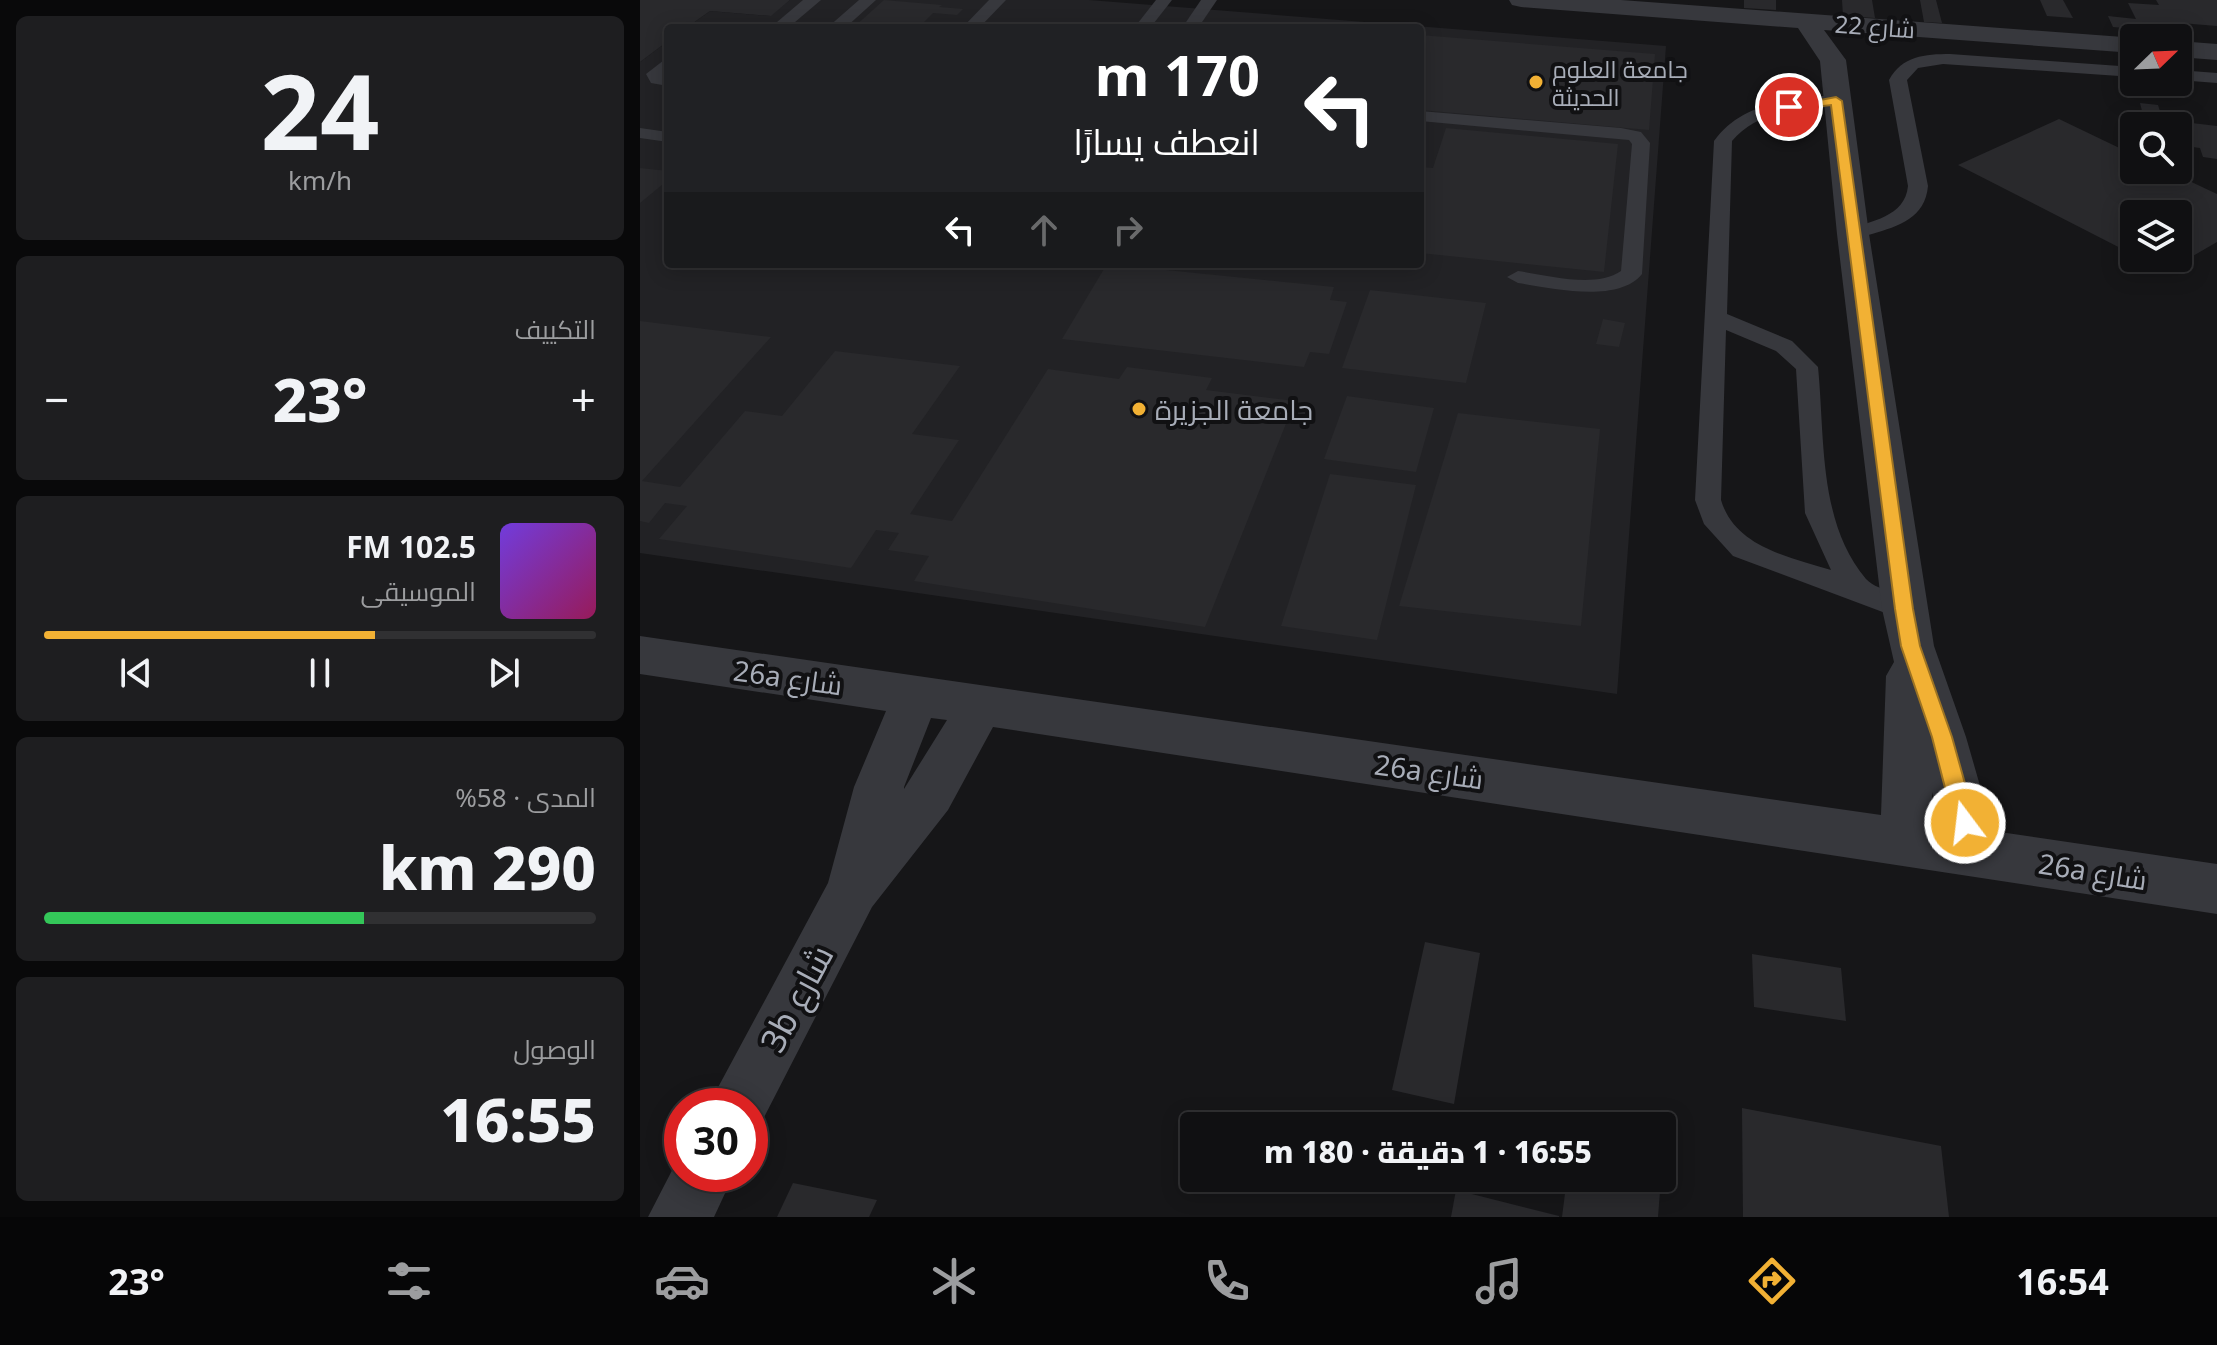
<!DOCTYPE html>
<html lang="ar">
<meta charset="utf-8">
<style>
body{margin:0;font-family:"Noto Sans",Cairo,sans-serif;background:#1e1e20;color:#f1f3f6;direction:rtl;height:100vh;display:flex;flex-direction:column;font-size:30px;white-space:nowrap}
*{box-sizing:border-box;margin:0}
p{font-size:26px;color:#9c9d9f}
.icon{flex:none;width:44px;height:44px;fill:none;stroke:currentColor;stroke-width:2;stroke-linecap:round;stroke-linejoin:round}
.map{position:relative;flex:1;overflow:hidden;direction:ltr}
.details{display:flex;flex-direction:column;gap:16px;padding:16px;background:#09090a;width:640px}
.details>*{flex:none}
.guide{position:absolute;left:24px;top:24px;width:760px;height:244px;border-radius:8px;box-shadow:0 4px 20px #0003,0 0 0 2px #303032;direction:rtl;background:#202124;color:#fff;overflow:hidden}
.needle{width:52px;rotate:67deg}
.fabs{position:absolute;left:1480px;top:24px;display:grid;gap:16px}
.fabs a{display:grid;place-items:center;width:72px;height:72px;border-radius:8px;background:#101012;box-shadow:0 4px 20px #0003,0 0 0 2px #303032;font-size:40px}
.speed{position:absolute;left:24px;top:1088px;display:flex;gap:16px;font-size:40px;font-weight:700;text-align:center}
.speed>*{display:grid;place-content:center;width:104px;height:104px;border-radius:50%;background:#101012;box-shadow:0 4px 20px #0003,0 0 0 2px #303032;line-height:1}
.speed .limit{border:12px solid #d22;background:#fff;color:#111}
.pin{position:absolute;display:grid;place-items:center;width:68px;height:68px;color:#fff;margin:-34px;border:4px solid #fff;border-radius:50%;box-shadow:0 2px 8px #0007}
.me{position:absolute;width:88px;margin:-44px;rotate:345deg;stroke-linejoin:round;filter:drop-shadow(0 0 6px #0008)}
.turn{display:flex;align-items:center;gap:28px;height:168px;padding:0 32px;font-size:36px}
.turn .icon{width:104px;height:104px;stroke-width:2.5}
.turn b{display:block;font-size:56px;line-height:68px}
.lanes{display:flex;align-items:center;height:76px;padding:0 32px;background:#0003;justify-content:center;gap:40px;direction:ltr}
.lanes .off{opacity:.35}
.big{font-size:60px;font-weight:800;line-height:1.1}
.details .widget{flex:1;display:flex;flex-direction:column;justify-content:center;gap:12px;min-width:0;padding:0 28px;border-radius:12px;background:#1e1e20}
.details .dial{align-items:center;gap:0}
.dial b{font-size:104px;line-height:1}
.song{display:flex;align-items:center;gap:24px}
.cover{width:96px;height:96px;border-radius:12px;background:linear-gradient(135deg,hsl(260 70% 55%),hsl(330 70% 35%))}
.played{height:8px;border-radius:4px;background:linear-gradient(90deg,#f2b134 60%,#303032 60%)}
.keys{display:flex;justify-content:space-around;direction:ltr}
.heat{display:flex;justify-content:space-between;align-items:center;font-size:44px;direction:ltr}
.charge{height:12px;border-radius:6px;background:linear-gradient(90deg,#34c759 58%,#303032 0)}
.trip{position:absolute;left:540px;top:1112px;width:496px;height:80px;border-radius:8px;background:#101012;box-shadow:0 4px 20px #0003,0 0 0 2px #303032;font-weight:800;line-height:80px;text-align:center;direction:rtl}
.menu{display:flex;height:128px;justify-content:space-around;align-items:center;background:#060607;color:#9c9d9f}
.menu .icon{width:56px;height:56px}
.menu .selected{color:#f2b134}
.menu b{font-size:36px;color:#f1f3f6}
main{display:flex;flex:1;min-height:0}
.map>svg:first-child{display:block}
.built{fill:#222225}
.building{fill:#29292c}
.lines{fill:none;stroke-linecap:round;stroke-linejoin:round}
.lane{fill:#37383d;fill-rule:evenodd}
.street{fill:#37383d;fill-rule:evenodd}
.route{fill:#f2b134;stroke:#9d7322;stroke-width:2}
.poi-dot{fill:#f2b134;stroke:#111113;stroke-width:3}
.labels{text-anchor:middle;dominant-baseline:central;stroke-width:8;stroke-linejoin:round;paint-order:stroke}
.far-street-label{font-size:24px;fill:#a8adb8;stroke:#111113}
.far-poi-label{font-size:24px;fill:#a8adb8;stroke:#111113;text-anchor:start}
.poi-label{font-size:28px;fill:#a8adb8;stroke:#111113;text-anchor:start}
.street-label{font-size:28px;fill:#a8adb8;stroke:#111113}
.near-street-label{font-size:34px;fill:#a8adb8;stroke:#111113}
</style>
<main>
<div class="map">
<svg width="1577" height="1217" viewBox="0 0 1577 1217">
<rect width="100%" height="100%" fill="#161618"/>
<path class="built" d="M 150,0 L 449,0 L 1026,46 L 977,694 L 0,553 L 0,62 L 28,41 L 28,264 L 780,264 L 780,28 L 46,28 L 70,11 L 130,16 Z"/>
<g class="building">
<path d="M 0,0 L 150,0 L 131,16 L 70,11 L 46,28 L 28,28 L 28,41 L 0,62 Z"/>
<path d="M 244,0 L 302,5 L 299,7 L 323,9 L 317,15 L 293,13 L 278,28 L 213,28 Z"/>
<path d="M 1104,0 L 1136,0 L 1136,10 L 1104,8 Z"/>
<path d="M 1202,0 L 1232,0 L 1235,18 L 1203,16 Z"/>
<path d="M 1280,0 L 1296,0 L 1302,23 L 1284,22 Z"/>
<path d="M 1400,0 L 1423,0 L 1433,18 L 1407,16 Z"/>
<path d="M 1516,0 L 1577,0 L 1577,26 L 1528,22 L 1533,32 L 1473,27 L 1468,16 L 1496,19 L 1488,3 L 1519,5 Z"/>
<path d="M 780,35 L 1015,54 L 1009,130 L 780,110 Z"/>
<path d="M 1500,103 L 1518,105 L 1522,118 L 1503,115 Z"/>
<path d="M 1419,119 L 1494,155 L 1494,170 L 1526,170 L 1577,194 L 1577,242 L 1527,271 L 1501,258 L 1538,258 L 1538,214 L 1494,214 L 1494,255 L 1318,165 Z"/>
<path d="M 1518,119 L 1577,126 L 1577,159 L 1563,157 L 1560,148 L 1538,145 L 1538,126 L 1521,126 Z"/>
<path d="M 806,128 L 978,144 L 964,272 L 780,253 L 780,167 L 793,168 Z"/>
<path d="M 0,168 L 28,171 L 28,180 L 0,203 Z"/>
<path d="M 467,264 L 694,287 L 690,300 L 707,302 L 689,354 L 670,352 L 664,367 L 422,339 Z"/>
<path d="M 730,290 L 846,303 L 826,383 L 702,368 Z"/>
<path d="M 963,319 L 985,323 L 979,347 L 956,344 Z"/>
<path d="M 0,321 L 131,337 L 2,481 L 40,487 L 105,411 L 142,416 L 195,351 L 320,366 L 272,434 L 319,440 L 270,514 L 312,521 L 408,369 L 479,379 L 487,367 L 572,378 L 566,390 L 655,401 L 565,627 L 274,581 L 289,556 L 248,550 L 259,533 L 236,530 L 211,568 L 19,539 L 47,506 L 25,503 L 9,523 L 0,521 Z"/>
<path d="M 707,396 L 794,408 L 776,472 L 684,459 Z"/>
<path d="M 818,413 L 960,429 L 941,626 L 759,606 Z"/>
<path d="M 690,474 L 776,485 L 737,640 L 641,626 Z"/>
<path d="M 785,942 L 840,953 L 814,1104 L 752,1090 Z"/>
<path d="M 1112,954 L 1201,968 L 1206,1021 L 1114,1007 Z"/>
<path d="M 1102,1108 L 1301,1146 L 1309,1217 L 1103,1217 Z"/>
<path d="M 927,1178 L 1021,1178 L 1018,1217 L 922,1217 Z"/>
<path d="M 153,1183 L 237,1200 L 229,1217 L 137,1217 Z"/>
<path d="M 816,1190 L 919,1216 L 919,1217 L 811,1217 Z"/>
</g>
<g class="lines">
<g class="lane">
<path d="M 163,0 L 181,0 L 148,28 L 130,28 Z"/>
<path d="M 219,0 L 236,0 L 205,28 L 187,28 Z"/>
<path d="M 349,0 L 366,0 L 339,28 L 322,28 Z"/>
<path d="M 516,0 L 532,0 L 510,28 L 494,28 Z"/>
<path d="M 561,0 L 577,0 L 558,28 L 542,28 Z"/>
<path d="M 1310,54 L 1494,67 L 1494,77 L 1303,64 L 1278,68 L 1267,80 L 1288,186 C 1285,218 1259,226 1232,234 C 1222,237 1216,241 1206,238 L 1203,234 L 1206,230 C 1231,221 1265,217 1268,186 L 1249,80 C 1262,56 1285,54 1310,54 Z"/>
<path d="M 28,57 L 28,71 L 23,75 L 28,76 L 28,86 L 11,83 L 6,74 Z"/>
<path d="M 1538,70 L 1577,73 L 1577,83 L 1538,80 Z"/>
<path d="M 1182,96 L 1196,96 L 1205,101 C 1197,108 1185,107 1174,108 C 1144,110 1112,117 1092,141 L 1087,314 L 1152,341 L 1178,367 C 1185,438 1178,522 1226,579 C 1240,594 1268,590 1278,609 L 1274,617 L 1264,620 L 1093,556 L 1064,524 L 1055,500 L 1074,141 C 1099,106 1141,100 1182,96 ZM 1086,330 L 1136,351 L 1156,369 L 1165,513 L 1191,570 C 1149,557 1095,547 1081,500 Z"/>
<path d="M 780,111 L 981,128 L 1001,132 L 1010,143 L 1002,274 C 978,304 911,288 878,283 L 867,277 L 878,271 C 907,275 955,289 981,271 L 992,144 L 989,140 L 780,121 Z"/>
<path d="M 0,128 L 28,132 L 28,142 L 0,138 Z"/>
</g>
<g class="street">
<path d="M 869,0 L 981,0 L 1497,38 L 1494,38 L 1494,53 L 1184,30 L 1206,60 L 1229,234 L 1294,646 L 1326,737 L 1353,831 L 1577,864 L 1577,914 L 353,727 L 308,810 L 232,907 L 119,1127 L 110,1131 L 110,1106 L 68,1106 L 188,883 L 214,787 L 246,711 L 0,674 L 0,636 L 1241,815 L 1246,676 L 1254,662 L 1242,609 L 1197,234 L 1180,61 L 1158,28 L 881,7 L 872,5 ZM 291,718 L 307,720 L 264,789 L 264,787 ZM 1292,792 L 1300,824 L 1292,823 Z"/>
<path d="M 1538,41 L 1577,44 L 1577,60 L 1538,57 Z"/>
<path d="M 42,1151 L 42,1174 L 94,1174 L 74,1217 L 8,1217 Z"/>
</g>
</g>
<path class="route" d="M 1196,97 L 1202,101 L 1273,609 L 1280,646 L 1312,737 L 1336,823 L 1332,830 L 1325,833 L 1318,830 L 1314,823 L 1292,737 L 1261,646 L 1255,609 L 1191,105 L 1149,110 L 1143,107 Z"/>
<g class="poi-dot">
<circle cx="896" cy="82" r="8"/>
<circle cx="499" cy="409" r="8"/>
</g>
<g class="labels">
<g class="far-street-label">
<text transform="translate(1235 26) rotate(4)">شارع 22</text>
</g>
<g class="far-poi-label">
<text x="912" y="68">جامعة العلوم<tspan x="912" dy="28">الحديثة</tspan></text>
</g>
<g class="poi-label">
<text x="515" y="409">جامعة الجزيرة</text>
</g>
<g class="street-label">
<text transform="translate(148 677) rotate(8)">26a شارع</text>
<text transform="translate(789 771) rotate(8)">26a شارع</text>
<text transform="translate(1453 871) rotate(9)">26a شارع</text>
</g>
<g class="near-street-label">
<text transform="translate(156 998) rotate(-62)">3b شارع</text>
</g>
</g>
</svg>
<div class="fabs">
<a><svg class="needle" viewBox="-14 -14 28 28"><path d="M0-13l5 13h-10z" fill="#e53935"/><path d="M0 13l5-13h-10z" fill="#9c9d9f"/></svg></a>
<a><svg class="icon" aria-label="search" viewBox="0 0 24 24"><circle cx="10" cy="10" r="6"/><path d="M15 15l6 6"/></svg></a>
<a><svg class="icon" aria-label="layers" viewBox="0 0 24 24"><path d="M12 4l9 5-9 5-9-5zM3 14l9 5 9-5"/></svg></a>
</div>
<div class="speed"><div class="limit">30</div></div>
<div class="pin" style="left:1149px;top:107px;background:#d93025"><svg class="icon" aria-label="arrive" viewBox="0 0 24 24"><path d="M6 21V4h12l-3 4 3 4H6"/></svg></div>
<svg class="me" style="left:1325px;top:823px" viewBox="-20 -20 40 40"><circle r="17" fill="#f2b134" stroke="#fff" stroke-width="3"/><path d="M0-11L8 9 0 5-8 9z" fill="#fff"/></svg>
<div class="trip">16:55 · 1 دقيقة · 180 m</div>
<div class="guide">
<div class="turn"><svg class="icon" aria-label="left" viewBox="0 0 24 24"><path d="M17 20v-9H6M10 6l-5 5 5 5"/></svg><div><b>170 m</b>انعطف يسارًا</div></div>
<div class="lanes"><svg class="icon" aria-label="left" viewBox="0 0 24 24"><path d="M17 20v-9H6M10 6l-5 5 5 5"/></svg><svg class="icon off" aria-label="ahead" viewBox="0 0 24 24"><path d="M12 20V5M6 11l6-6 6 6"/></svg><svg class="icon off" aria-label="right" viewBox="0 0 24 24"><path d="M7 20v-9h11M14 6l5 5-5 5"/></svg></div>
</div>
</div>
<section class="details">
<div class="widget dial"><b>24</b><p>km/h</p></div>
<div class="widget"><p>التكييف</p>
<div class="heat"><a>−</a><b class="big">23°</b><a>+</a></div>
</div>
<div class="widget">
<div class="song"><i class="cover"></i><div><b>102.5 FM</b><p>الموسيقى</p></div></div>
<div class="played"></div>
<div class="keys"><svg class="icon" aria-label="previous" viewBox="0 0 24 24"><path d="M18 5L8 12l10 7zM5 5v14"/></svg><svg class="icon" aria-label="pause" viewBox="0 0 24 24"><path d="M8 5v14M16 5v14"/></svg><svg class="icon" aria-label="next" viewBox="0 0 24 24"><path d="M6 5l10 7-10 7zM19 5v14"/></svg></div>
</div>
<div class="widget"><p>المدى · 58%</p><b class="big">290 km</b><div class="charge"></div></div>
<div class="widget"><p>الوصول</p><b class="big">16:55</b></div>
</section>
</main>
<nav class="menu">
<b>16:54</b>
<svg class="icon selected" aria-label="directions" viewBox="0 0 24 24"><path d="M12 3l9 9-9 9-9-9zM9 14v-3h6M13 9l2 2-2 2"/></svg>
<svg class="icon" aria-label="music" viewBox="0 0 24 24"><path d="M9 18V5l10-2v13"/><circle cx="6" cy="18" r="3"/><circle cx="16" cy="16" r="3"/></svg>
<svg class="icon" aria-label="phone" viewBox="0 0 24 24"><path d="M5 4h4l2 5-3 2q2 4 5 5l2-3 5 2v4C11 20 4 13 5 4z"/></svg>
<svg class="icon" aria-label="climate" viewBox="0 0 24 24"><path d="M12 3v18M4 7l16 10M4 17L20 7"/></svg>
<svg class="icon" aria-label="car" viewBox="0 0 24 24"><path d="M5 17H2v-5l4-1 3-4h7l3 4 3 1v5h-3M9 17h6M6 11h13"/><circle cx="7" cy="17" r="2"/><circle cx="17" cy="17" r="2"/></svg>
<svg class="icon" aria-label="filters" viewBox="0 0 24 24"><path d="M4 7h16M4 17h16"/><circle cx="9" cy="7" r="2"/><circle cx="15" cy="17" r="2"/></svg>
<b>23°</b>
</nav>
